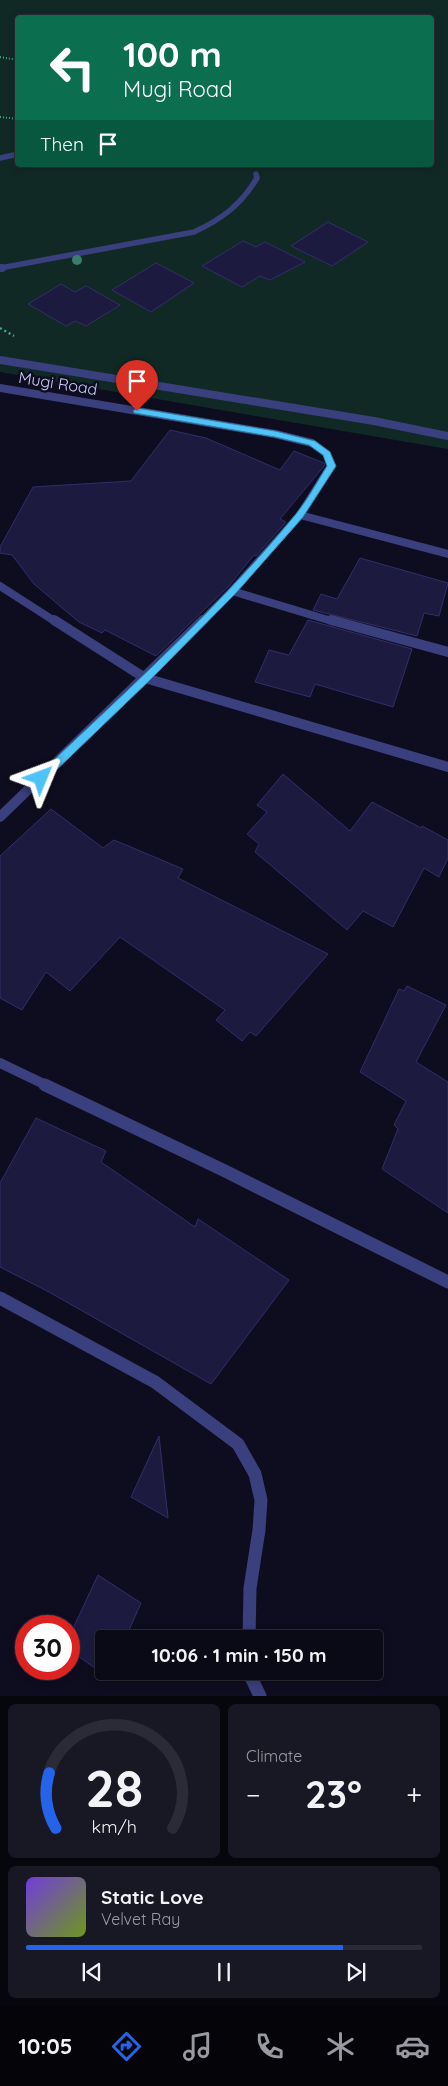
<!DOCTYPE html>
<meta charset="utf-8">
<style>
body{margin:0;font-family:Quicksand,sans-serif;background:#181824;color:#f1f3f6;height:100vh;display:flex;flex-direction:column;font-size:19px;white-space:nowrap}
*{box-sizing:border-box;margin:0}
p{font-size:16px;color:#999aa1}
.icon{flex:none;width:28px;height:28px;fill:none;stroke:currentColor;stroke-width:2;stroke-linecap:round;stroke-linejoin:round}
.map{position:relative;height:1696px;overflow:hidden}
.sheet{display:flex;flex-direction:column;gap:8px;padding:8px;background:#06060d;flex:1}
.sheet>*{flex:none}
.top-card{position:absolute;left:15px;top:15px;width:419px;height:152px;border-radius:5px;box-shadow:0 2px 8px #0003,0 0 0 1px #2a2b36;background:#0b6e4f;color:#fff;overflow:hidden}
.speed{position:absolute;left:15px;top:1615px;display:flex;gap:10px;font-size:25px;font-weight:700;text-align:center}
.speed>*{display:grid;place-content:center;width:65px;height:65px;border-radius:50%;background:#0a0a17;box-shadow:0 2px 8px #0003,0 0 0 1px #2a2b36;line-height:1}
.speed .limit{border:8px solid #d22;background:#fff;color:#111}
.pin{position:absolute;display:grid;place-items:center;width:42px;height:42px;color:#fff;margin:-51px -21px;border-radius:50% 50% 50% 0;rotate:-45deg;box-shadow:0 0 5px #0007}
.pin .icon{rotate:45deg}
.me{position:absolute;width:55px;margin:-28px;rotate:46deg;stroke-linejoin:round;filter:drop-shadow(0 0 4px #0008)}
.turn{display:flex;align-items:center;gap:18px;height:105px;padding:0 25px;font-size:22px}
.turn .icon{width:65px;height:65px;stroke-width:2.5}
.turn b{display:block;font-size:35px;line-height:42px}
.then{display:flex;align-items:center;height:48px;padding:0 25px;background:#0003;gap:10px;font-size:19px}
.big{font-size:38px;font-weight:700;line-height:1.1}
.sheet .card{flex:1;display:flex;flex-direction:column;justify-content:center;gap:8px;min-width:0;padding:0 18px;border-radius:8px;background:#181824}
.sheet .dial{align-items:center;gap:0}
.dial svg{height:130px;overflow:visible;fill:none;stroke:#2a2b36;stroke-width:7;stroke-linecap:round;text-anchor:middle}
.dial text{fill:#f1f3f6;stroke:none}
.song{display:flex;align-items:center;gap:15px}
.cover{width:60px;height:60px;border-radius:8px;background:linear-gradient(135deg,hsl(260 70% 55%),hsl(80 70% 35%))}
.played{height:5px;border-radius:2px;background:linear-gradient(90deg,#2563eb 80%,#2a2b36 80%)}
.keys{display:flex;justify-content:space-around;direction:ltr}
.heat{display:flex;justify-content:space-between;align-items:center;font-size:28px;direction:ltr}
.sheet .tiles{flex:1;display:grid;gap:8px;grid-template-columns:1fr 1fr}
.card:last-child{grid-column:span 2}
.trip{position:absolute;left:95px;top:1630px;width:288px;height:50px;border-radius:5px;background:#0a0a17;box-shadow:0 2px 8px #0003,0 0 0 1px #2a2b36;font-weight:700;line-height:50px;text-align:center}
.tab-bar{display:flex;height:80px;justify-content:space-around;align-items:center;background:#040409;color:#999aa1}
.tab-bar .icon{width:35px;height:35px}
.tab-bar .active{color:#2563eb}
.tab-bar b{font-size:22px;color:#f1f3f6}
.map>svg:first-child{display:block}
.green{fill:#112925;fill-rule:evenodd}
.building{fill:#1d1a40;stroke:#322d6b}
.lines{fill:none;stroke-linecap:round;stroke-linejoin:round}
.path-far1{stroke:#32ad97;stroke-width:2;stroke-dasharray:1 2;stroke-linecap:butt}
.path{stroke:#32ad97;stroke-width:2.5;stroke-dasharray:2 3;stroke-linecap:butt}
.lane-far1{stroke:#3a3f7d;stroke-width:5.5}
.lane{stroke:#3a3f7d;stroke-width:8}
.street-far2{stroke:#3a3f7d;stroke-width:8}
.street-far1{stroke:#3a3f7d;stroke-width:10}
.street{stroke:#3a3f7d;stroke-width:13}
.tree{fill:#397e6d}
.route{fill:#4fc3f7;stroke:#337fa1}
.labels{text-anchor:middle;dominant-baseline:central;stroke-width:5;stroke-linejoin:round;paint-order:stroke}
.street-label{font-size:16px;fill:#cdcdfd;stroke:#0e0d1f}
</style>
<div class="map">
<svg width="448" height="1696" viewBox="0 0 448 1696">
<rect width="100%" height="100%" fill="#0e0d1f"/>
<path class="green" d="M 0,0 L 448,0 L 448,449 L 0,372 ZM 18,18 L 431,18 L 431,165 L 18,165 Z"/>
<g class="building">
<path d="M 328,222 L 368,242 L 332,266 L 291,246 Z"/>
<path d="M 243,241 L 256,247 L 265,242 L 305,262 L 270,280 L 260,276 L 242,287 L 202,266 Z"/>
<path d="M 156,263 L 194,283 L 151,312 L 112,290 Z"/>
<path d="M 61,284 L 75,292 L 86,286 L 120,305 L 86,326 L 75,321 L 66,326 L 28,304 Z"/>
<path d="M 170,430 L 206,438 L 280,470 L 294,451 L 324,463 L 325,465 L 280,519 L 286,522 L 256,556 L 254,555 L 228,587 L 156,656 L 105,630 L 102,633 L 79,622 L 34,584 L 12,555 L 0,553 L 0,547 L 33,487 L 131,481 Z"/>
<path d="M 360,558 L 448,583 L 439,616 L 424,613 L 417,636 L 313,610 L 321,594 L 337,599 Z"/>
<path d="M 308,620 L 412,649 L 393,707 L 315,684 L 310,697 L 255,682 L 269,650 L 289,655 Z"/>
<path d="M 283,774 L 350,831 L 372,802 L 421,828 L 422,826 L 448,840 L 448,858 L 439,877 L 424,868 L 393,927 L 363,911 L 347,930 L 255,852 L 259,844 L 247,834 L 267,812 L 257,805 Z"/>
<path d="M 51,809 L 103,848 L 114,840 L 183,869 L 178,878 L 328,954 L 256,1036 L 250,1032 L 242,1041 L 216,1020 L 225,1010 L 120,937 L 70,991 L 46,972 L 22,1010 L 0,998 L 0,856 Z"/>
<path d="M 407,986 L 446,1005 L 416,1062 L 448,1082 L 448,1213 L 382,1169 L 398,1129 L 394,1125 L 406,1101 L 360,1072 L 399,989 L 404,991 Z"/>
<path d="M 36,1118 L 106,1151 L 101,1162 L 195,1227 L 198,1219 L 289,1280 L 211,1384 L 49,1292 L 0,1267 L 0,1183 Z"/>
<path d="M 159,1436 L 168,1518 L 131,1497 Z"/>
<path d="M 98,1575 L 141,1603 L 125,1639 L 104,1639 L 104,1671 L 110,1671 L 108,1677 L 69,1650 L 69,1637 Z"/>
</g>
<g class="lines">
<g class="path-far1">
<path d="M 0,57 L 18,60"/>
<path d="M 0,117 L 18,119"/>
</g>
<path class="path" d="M 0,328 L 14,336"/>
<g class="lane-far1">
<path d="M 0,158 L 18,154"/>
<path d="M 0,268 L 194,232 C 222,219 241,205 257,178 L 256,174"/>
</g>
<g class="lane">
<path d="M 0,268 L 2,268"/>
<path d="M 0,360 L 374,421 L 448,436"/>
<path d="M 300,515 L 448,554"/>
</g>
<g class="street-far2">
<path d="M 0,388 L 275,434 L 312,443 L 327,454 L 331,466 L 300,515 L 232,591 L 201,622"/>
<path d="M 0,586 L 56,622"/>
<path d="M 232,591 L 335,622"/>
</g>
<g class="street-far1">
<path d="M 54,620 L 145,678 L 448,767"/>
<path d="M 331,620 L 448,652"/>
<path d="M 0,817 L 203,620"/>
<path d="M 0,1063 L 48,1086"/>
</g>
<g class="street">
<path d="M 45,1085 L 223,1170 L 448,1282"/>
<path d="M 0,1298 L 155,1382 L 238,1444 L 255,1474 L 261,1500 L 259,1530 L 250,1588 L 249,1639"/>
<path d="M 248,1671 L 260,1696"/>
</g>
</g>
<circle class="tree" cx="77" cy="260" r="5"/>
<path class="route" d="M 137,408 L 275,431 L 315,441 L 330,452 L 336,466 L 303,517 L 236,593 L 149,681 L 45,781 L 41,782 L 36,778 L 38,775 C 126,691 219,608 296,514 C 308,499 317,482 327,466 L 323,455 L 309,445 L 275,437 L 134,413 L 133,411 Z"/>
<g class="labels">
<g class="street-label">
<text transform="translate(58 383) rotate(9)">Mugi Road</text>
</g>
</g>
</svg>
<div class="speed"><div class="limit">30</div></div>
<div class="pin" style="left:137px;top:411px;background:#d93025"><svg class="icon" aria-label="arrive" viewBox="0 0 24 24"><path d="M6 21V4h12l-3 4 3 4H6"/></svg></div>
<svg class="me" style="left:41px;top:778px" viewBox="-20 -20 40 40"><path d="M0-17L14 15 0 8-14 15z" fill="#4fc3f7" stroke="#fff" stroke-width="4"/></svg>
<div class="trip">10:06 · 1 min · 150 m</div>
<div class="top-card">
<div class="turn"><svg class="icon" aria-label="left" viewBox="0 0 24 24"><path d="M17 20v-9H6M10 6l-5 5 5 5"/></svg><div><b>100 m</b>Mugi Road</div></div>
<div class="then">Then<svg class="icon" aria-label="arrive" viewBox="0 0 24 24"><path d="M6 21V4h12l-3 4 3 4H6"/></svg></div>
</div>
</div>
<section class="sheet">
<div class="tiles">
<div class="card dial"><svg viewBox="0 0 100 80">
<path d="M14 69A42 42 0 1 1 86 69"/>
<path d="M14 69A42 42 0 0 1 10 35" stroke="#2563eb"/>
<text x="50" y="56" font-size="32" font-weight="700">28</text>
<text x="50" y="72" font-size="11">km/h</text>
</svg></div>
<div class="card"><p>Climate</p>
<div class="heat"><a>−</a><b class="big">23°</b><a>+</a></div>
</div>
<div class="card">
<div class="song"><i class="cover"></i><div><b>Static Love</b><p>Velvet Ray</p></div></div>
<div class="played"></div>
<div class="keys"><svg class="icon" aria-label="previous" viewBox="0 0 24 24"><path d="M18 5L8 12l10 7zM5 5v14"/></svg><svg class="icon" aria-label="pause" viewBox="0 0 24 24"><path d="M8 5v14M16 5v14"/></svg><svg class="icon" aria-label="next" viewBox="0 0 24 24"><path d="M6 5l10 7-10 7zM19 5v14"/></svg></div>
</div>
</div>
</section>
<nav class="tab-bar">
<b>10:05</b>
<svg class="icon active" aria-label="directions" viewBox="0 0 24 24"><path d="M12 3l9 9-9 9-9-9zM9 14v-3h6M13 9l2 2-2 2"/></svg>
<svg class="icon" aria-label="music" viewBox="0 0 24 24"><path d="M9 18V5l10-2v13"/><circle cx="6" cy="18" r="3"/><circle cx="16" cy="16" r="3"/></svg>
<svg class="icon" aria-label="phone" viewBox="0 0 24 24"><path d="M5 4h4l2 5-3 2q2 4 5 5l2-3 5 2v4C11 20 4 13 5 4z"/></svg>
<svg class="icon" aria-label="climate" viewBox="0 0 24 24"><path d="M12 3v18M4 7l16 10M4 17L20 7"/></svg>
<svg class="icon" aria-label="car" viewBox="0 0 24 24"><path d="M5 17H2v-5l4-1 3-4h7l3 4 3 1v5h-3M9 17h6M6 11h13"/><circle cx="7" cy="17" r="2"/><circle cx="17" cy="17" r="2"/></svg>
</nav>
